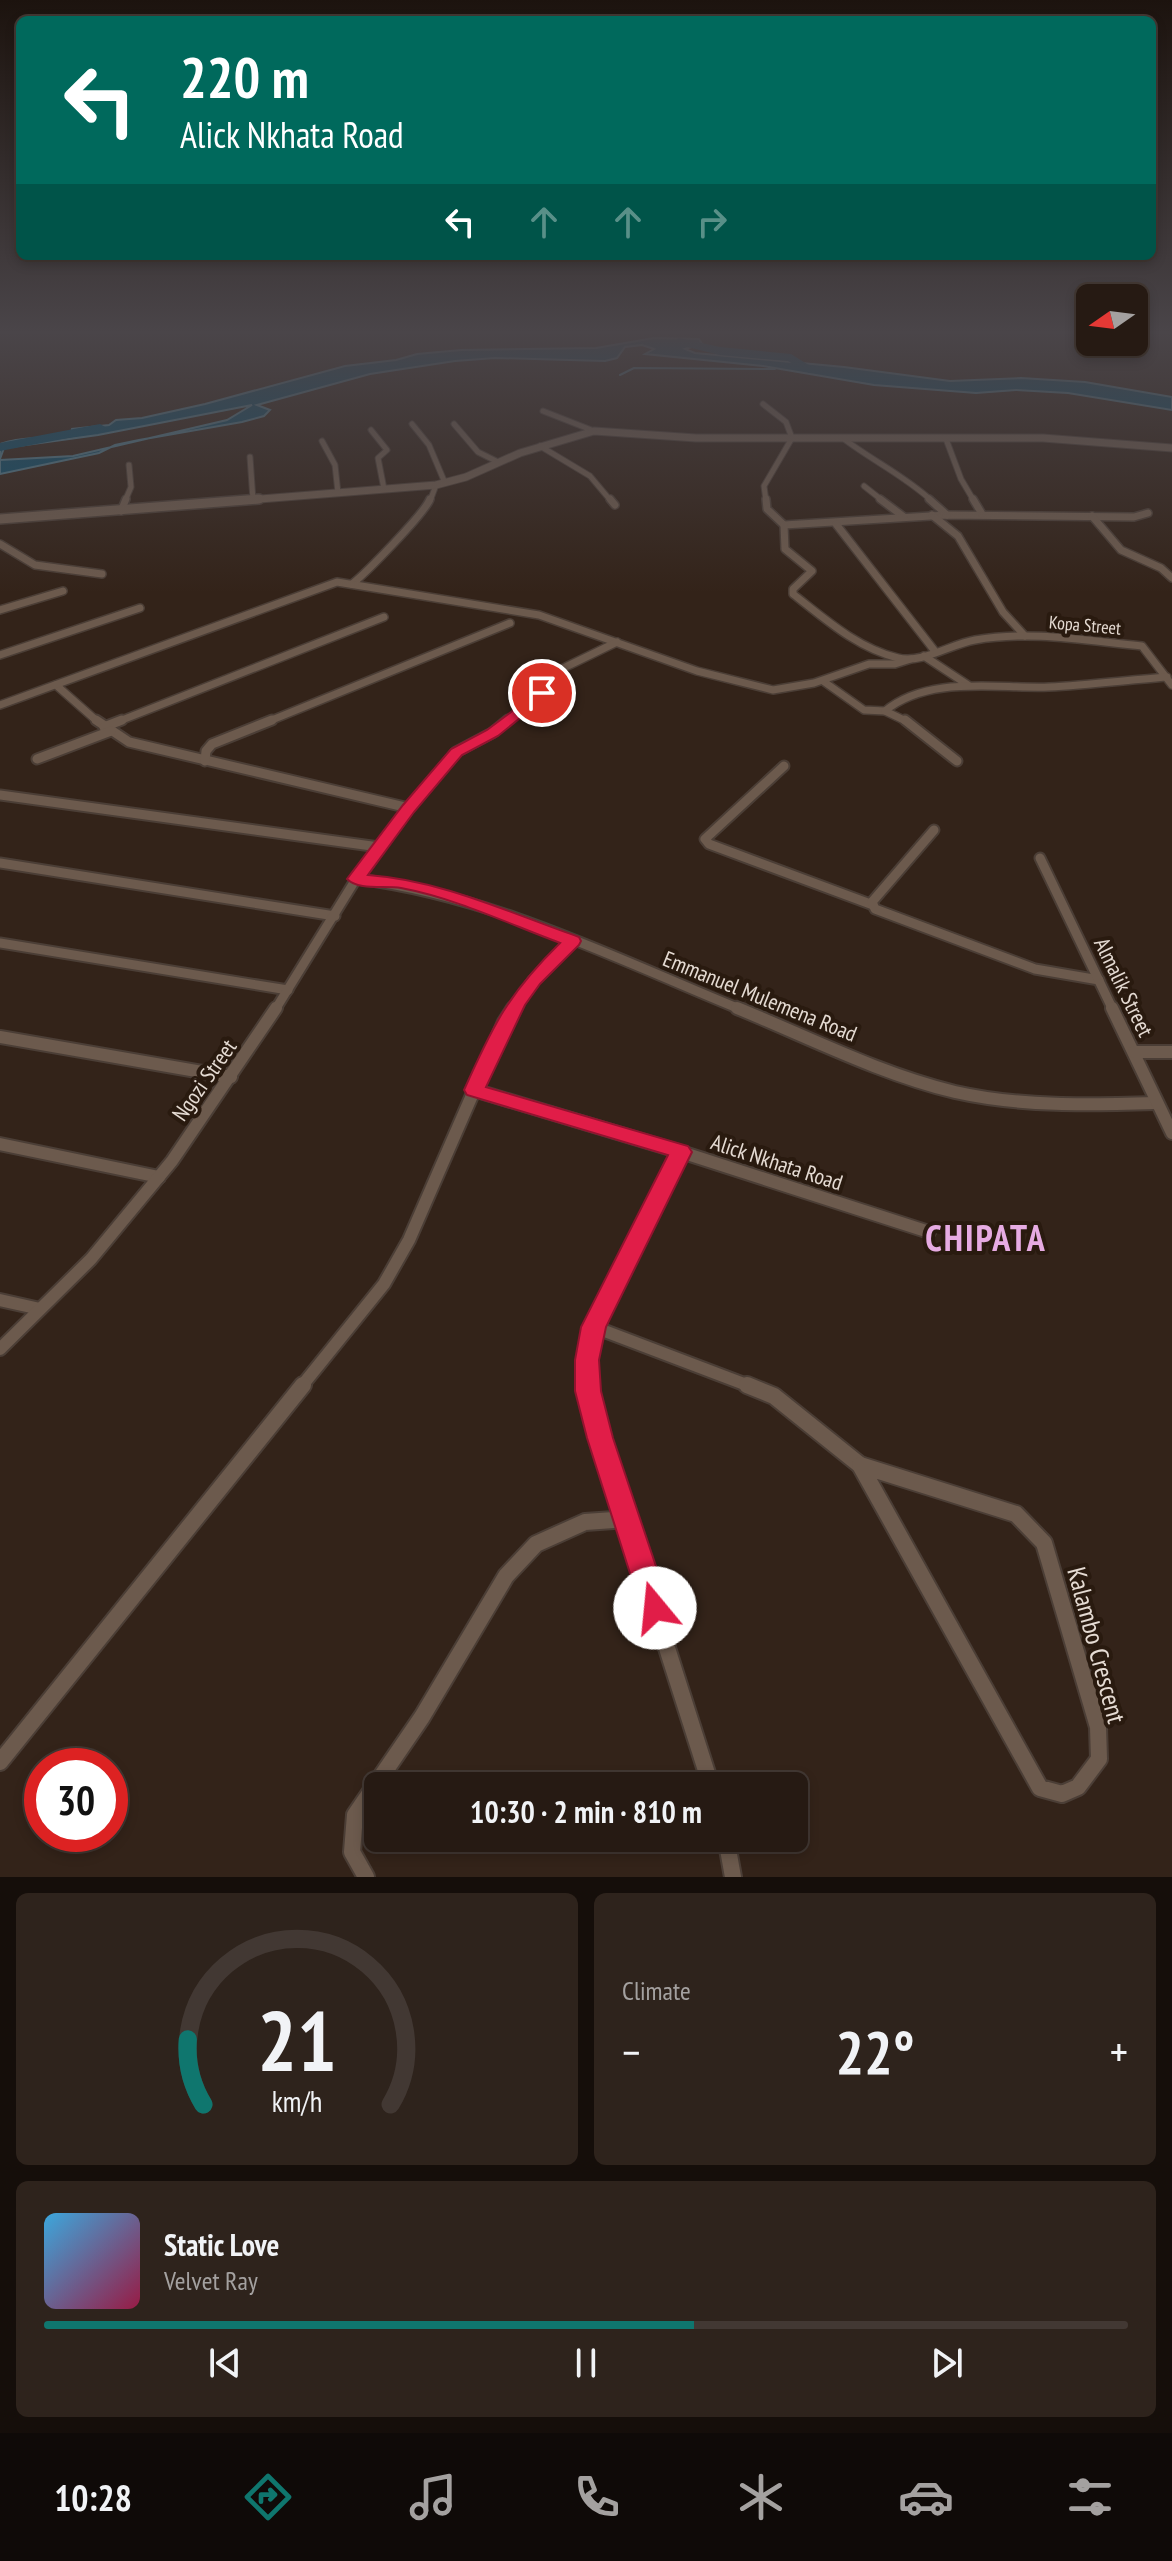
<!DOCTYPE html>
<meta charset="utf-8">
<style>
body{margin:0;font-family:"PT Sans Narrow",sans-serif;background:#2e231c;color:#f1f3f6;height:100vh;display:flex;flex-direction:column;font-size:30px;white-space:nowrap}
*{box-sizing:border-box;margin:0}
p{font-size:26px;color:#a4a1a0}
.icon{flex:none;width:44px;height:44px;fill:none;stroke:currentColor;stroke-width:2;stroke-linecap:round;stroke-linejoin:round}
.map{position:relative;height:1877px;overflow:hidden}
.details{display:flex;flex-direction:column;gap:16px;padding:16px;background:#150e0a;flex:1}
.details>*{flex:none}
.hud{position:absolute;left:16px;top:16px;width:1140px;height:244px;border-radius:12px;box-shadow:0 4px 12px #0003,0 0 0 2px #423833;background:#00695c;color:#fff;overflow:hidden}
.needle{width:52px;rotate:256deg}
.buttons{position:absolute;left:1076px;top:284px;display:grid;gap:16px}
.buttons a{display:grid;place-items:center;width:72px;height:72px;border-radius:12px;background:#261a13;box-shadow:0 4px 12px #0003,0 0 0 2px #423833;font-size:40px}
.speed{position:absolute;left:24px;top:1748px;display:flex;gap:16px;font-size:40px;font-weight:700;text-align:center}
.speed>*{display:grid;place-content:center;width:104px;height:104px;border-radius:50%;background:#261a13;box-shadow:0 4px 12px #0003,0 0 0 2px #423833;line-height:1}
.speed .limit{border:12px solid #d22;background:#fff;color:#111}
.pin{position:absolute;display:grid;place-items:center;width:68px;height:68px;color:#fff;margin:-34px;border:4px solid #fff;border-radius:50%;box-shadow:0 2px 8px #0007}
.me{position:absolute;width:88px;margin:-44px;rotate:343deg;stroke-linejoin:round;filter:drop-shadow(0 0 6px #0008)}
.turn{display:flex;align-items:center;gap:28px;height:168px;padding:0 32px;font-size:36px}
.turn .icon{width:104px;height:104px;stroke-width:2.5}
.turn b{display:block;font-size:56px;line-height:68px}
.lanes{display:flex;align-items:center;height:76px;padding:0 32px;background:#0003;justify-content:center;gap:40px;direction:ltr}
.lanes .off{opacity:.35}
.big{font-size:60px;font-weight:700;line-height:1.1}
.details .card{flex:1;display:flex;flex-direction:column;justify-content:center;gap:12px;min-width:0;padding:0 28px;border-radius:12px;background:#2e231c}
.details .dial{align-items:center;gap:0}
.dial svg{height:208px;overflow:visible;fill:none;stroke:#423833;stroke-width:7;stroke-linecap:round;text-anchor:middle}
.dial text{fill:#f1f3f6;stroke:none}
.song{display:flex;align-items:center;gap:24px}
.cover{width:96px;height:96px;border-radius:12px;background:linear-gradient(135deg,hsl(200 70% 55%),hsl(340 70% 35%))}
.played{height:8px;border-radius:4px;background:linear-gradient(90deg,#0f766e 60%,#423833 60%)}
.keys{display:flex;justify-content:space-around;direction:ltr}
.heat{display:flex;justify-content:space-between;align-items:center;font-size:44px;direction:ltr}
.details .tiles{flex:1;display:grid;gap:16px;grid-template-columns:1fr 1fr}
.card:last-child{grid-column:span 2}
.trip{position:absolute;left:364px;top:1772px;width:444px;height:80px;border-radius:12px;background:#261a13;box-shadow:0 4px 12px #0003,0 0 0 2px #423833;font-weight:700;line-height:80px;text-align:center}
.dock{display:flex;height:128px;justify-content:space-around;align-items:center;background:#0f0a08;color:#a4a1a0}
.dock .icon{width:56px;height:56px}
.dock .on{color:#0f766e}
.dock b{font-size:36px;color:#f1f3f6}
.map>svg:first-child{display:block}
.water{fill:#0c4c68;stroke:#4d7788;stroke-width:2}
.lines{fill:none;stroke-linecap:round;stroke-linejoin:round}
.stream{stroke:#4d7788;stroke-width:2}
.river{fill:#0c4c68;fill-rule:evenodd}
.minor-far4-casing{stroke:#4b3e36;stroke-width:7}
.minor-far3-casing{stroke:#4b3e36;stroke-width:10}
.minor-far2-casing{stroke:#4b3e36;stroke-width:13}
.minor-far1-casing{stroke:#4b3e36;stroke-width:16}
.minor-casing{stroke:#4b3e36;stroke-width:20}
.tertiary-far1-casing{stroke:#4b3e36;stroke-width:9}
.tertiary-casing{stroke:#4b3e36;stroke-width:12}
.minor-far4{stroke:#6c5a4d;stroke-width:5}
.minor-far3{stroke:#6c5a4d;stroke-width:7}
.minor-far2{stroke:#6c5a4d;stroke-width:9}
.minor-far1{stroke:#6c5a4d;stroke-width:12}
.minor{stroke:#6c5a4d;stroke-width:16}
.tertiary-far1{stroke:#6c5a4d;stroke-width:7}
.tertiary{stroke:#6c5a4d;stroke-width:9}
.route{fill:#e11d48;stroke:#92132f;stroke-width:2}
.labels{text-anchor:middle;dominant-baseline:central;stroke-width:8;stroke-linejoin:round;paint-order:stroke}
.far-street-label{font-size:18px;fill:#e5dbd3;stroke:#291a0f}
.street-label{font-size:22px;fill:#e5dbd3;stroke:#291a0f}
.near-street-label{font-size:26px;fill:#e5dbd3;stroke:#291a0f}
.near-district-label{font-size:36px;font-weight:bold;letter-spacing:2px;fill:#e6abe2;stroke:#291a0f}
</style>
<div class="map">
<svg width="1172" height="1877" viewBox="0 0 1172 1877">
<rect width="100%" height="100%" fill="#332319"/>
<path class="water" d="M 654,338 L 699,339 L 702,344 L 685,349 L 695,353 L 844,367 L 950,381 L 1021,378 L 1085,382 L 1172,397 L 1172,410 L 1068,393 L 1016,390 L 976,393 L 874,385 L 763,366 L 645,354 L 654,349 L 642,345 L 625,347 L 617,358 L 605,361 L 495,358 L 455,361 L 370,374 L 257,405 L 270,410 L 264,416 L 242,422 L 139,440 L 115,445 L 99,453 L 0,474 L 0,460 L 73,456 L 227,420 L 252,405 L 98,435 L 4,448 L 0,459 L 0,444 C 26,435 46,441 71,433 L 72,429 L 109,425 L 116,420 L 142,418 L 205,404 L 345,366 L 396,360 L 417,354 L 461,350 L 596,348 Z"/>
<g class="lines">
<path class="stream" d="M 620,375 L 634,368 L 775,369"/>
<g class="river">
<path d="M 679,338 L 720,347 L 791,354 L 815,369 L 809,373 L 788,361 L 720,355 L 675,344 L 673,342 Z"/>
<path d="M 100,424 L 107,428 L 105,431 L 0,451 L 0,443 Z"/>
</g>
<defs>
<g id="minor-far4">
<path d="M 763,404 L 786,422 L 792,438 L 764,486 L 766,501"/>
<path d="M 543,411 L 594,431"/>
<path d="M 412,424 L 429,445 L 445,483"/>
<path d="M 454,424 L 478,452 L 498,462"/>
<path d="M 371,430 L 387,450 L 378,458 L 384,489"/>
<path d="M 844,439 C 873,461 905,476 932,501"/>
<path d="M 946,439 L 961,479 L 974,501"/>
<path d="M 322,441 L 335,465 L 338,493"/>
<path d="M 540,446 L 590,476 L 611,501"/>
<path d="M 250,457 L 253,500"/>
<path d="M 864,486 L 883,501"/>
<path d="M 125,501 L 131,487 L 129,465"/>
<path d="M 430,501 L 436,485"/>
</g>
<g id="minor-far3">
<path d="M 610,499 L 615,505"/>
<path d="M 766,499 L 767,509 L 784,525 L 947,515 L 1134,517 L 1148,513"/>
<path d="M 880,499 L 904,517"/>
<path d="M 929,499 L 947,515"/>
<path d="M 973,499 L 982,514"/>
<path d="M 121,511 L 126,499"/>
<path d="M 932,515 L 958,536 L 1003,612 L 1025,636"/>
<path d="M 1092,516 L 1121,550 L 1161,568 L 1172,578"/>
<path d="M 836,524 L 934,650"/>
<path d="M 784,525 L 785,549 L 812,571 L 793,589 L 793,594 C 825,619 857,648 898,658 C 922,664 951,644 975,640 C 1030,630 1088,641 1142,646 L 1172,685"/>
<path d="M 0,544 L 35,565 L 102,574"/>
<path d="M 352,584 C 366,573 425,513 430,499"/>
<path d="M 0,610 L 63,591"/>
<path d="M 0,655 L 140,608"/>
<path d="M 924,656 L 968,685"/>
<path d="M 823,681 L 864,710 L 885,711"/>
<path d="M 56,685 L 98,722"/>
<path d="M 0,705 L 337,582 L 539,615 L 697,671 L 773,690 L 814,683 L 869,664 L 895,664 L 911,659"/>
<path d="M 117,722 L 384,617"/>
<path d="M 267,722 L 510,623"/>
<path d="M 506,722 L 542,693 L 539,681 L 543,678 L 617,642"/>
<path d="M 908,722 L 885,711 C 929,675 996,689 1049,687 C 1088,685 1128,680 1167,677"/>
</g>
<g id="minor-far2">
<path d="M 96,720 L 129,742 L 409,808"/>
<path d="M 905,720 L 957,761"/>
<path d="M 104,727 L 122,720"/>
<path d="M 37,759 L 111,731"/>
<path d="M 205,761 L 206,751 L 212,744 L 272,720"/>
<path d="M 784,766 L 705,839 L 709,844 L 873,905"/>
<path d="M 0,795 L 379,847"/>
<path d="M 934,830 L 872,902 L 875,909 L 1035,969 L 1099,980"/>
<path d="M 1040,858 L 1113,1010"/>
<path d="M 0,863 L 335,916"/>
<path d="M 356,879 C 491,895 617,959 742,1010"/>
<path d="M 0,943 L 288,990"/>
<path d="M 275,1010 L 356,879 L 409,808 L 456,752 L 492,733 L 508,720"/>
<path d="M 512,1010 L 533,980 L 572,941"/>
</g>
<g id="minor-far1">
<path d="M 737,1008 C 808,1037 880,1074 955,1092 C 1022,1107 1089,1105 1157,1103"/>
<path d="M 1112,1008 L 1172,1133"/>
<path d="M 0,1037 L 231,1077"/>
<path d="M 1134,1052 L 1172,1052"/>
<path d="M 474,1090 L 681,1152 L 929,1232"/>
<path d="M 0,1144 L 159,1177"/>
<path d="M 0,1300 L 40,1309"/>
<path d="M 594,1327 L 752,1387"/>
<path d="M 0,1349 L 91,1259 L 172,1161 L 276,1008"/>
<path d="M 301,1387 L 384,1284 L 409,1240 L 504,1022 L 513,1008"/>
<path d="M 588,1387 L 587,1360 L 594,1327 L 681,1152"/>
</g>
<g id="minor">
<path d="M 588,1385 L 600,1438 L 711,1786"/>
<path d="M 747,1385 L 774,1396 L 860,1465"/>
<path d="M 860,1465 L 1016,1514 L 1044,1543 L 1098,1727 L 1099,1759 L 1078,1787 L 1062,1794 L 1040,1788 Z"/>
<path d="M 0,1762 L 303,1385"/>
<path d="M 726,1838 L 733,1877"/>
<path d="M 366,1877 L 352,1852 L 355,1815 L 422,1717 L 506,1576 L 536,1544 L 585,1522 L 628,1519"/>
</g>
<path id="tertiary-far1" d="M 234,501 L 436,485 L 466,477 L 520,453 L 594,431 L 696,438 L 1043,438 L 1172,448"/>
<path id="tertiary" d="M 0,519 L 259,499"/>
</defs>
<use href="#minor-far4" class="minor-far4-casing"/>
<use href="#minor-far3" class="minor-far3-casing"/>
<use href="#minor-far2" class="minor-far2-casing"/>
<use href="#minor-far1" class="minor-far1-casing"/>
<use href="#minor" class="minor-casing"/>
<use href="#tertiary-far1" class="tertiary-far1-casing"/>
<use href="#tertiary" class="tertiary-casing"/>
<use href="#minor-far4" class="minor-far4"/>
<use href="#minor-far3" class="minor-far3"/>
<use href="#minor-far2" class="minor-far2"/>
<use href="#minor-far1" class="minor-far1"/>
<use href="#minor" class="minor"/>
<use href="#tertiary-far1" class="tertiary-far1"/>
<use href="#tertiary" class="tertiary"/>
</g>
<linearGradient id="sky" x2="0" y2="1"><stop stop-color="#1c130e"/><stop offset="0.56" stop-color="#4a4549"/><stop offset="1" stop-color="#4a4549" stop-opacity="0"/></linearGradient>
<rect width="1172" height="593" fill="url(#sky)"/>
<path class="route" d="M 542,689 L 547,690 L 547,696 L 498,736 L 462,755 L 414,812 L 368,875 C 441,880 510,913 579,937 L 581,941 L 579,945 L 540,984 L 525,1005 L 486,1087 L 688,1146 L 692,1152 L 606,1327 L 599,1360 L 601,1391 L 613,1438 L 670,1608 L 666,1617 L 655,1621 L 645,1617 L 641,1608 L 587,1438 L 575,1391 L 575,1360 L 581,1327 L 668,1155 L 467,1095 L 464,1090 C 493,1025 508,994 560,943 C 509,924 455,898 401,888 C 385,885 359,891 347,879 L 403,805 L 451,749 L 487,730 Z"/>
<g class="labels">
<g class="far-street-label">
<text transform="translate(1085 625) rotate(5)">Kopa Street</text>
</g>
<g class="street-label">
<text transform="translate(1124 987) rotate(64)">Almalik Street</text>
<text transform="translate(760 996) rotate(22)">Emmanuel Mulemena Road</text>
<text transform="translate(204 1080) rotate(-55)">Ngozi Street</text>
<text transform="translate(777 1162) rotate(18)">Alick Nkhata Road</text>
</g>
<g class="near-street-label">
<text transform="translate(1097 1645) rotate(75)">Kalambo Crescent</text>
</g>
<g class="near-district-label">
<text x="986" y="1237">CHIPATA</text>
</g>
</g>
</svg>
<div class="buttons">
<a><svg class="needle" viewBox="-14 -14 28 28"><path d="M0-13l5 13h-10z" fill="#e53935"/><path d="M0 13l5-13h-10z" fill="#a4a1a0"/></svg></a>
</div>
<div class="speed"><div class="limit">30</div></div>
<div class="pin" style="left:542px;top:693px;background:#d93025"><svg class="icon" aria-label="arrive" viewBox="0 0 24 24"><path d="M6 21V4h12l-3 4 3 4H6"/></svg></div>
<svg class="me" style="left:655px;top:1608px" viewBox="-20 -20 40 40"><circle r="19" fill="#fff"/><path d="M0-13L10 11 0 6-10 11z" fill="#e11d48"/></svg>
<div class="trip">10:30 · 2 min · 810 m</div>
<div class="hud">
<div class="turn"><svg class="icon" aria-label="left" viewBox="0 0 24 24"><path d="M17 20v-9H6M10 6l-5 5 5 5"/></svg><div><b>220 m</b>Alick Nkhata Road</div></div>
<div class="lanes"><svg class="icon" aria-label="left" viewBox="0 0 24 24"><path d="M17 20v-9H6M10 6l-5 5 5 5"/></svg><svg class="icon off" aria-label="ahead" viewBox="0 0 24 24"><path d="M12 20V5M6 11l6-6 6 6"/></svg><svg class="icon off" aria-label="ahead" viewBox="0 0 24 24"><path d="M12 20V5M6 11l6-6 6 6"/></svg><svg class="icon off" aria-label="right" viewBox="0 0 24 24"><path d="M7 20v-9h11M14 6l5 5-5 5"/></svg></div>
</div>
</div>
<section class="details">
<div class="tiles">
<div class="card dial"><svg viewBox="0 0 100 80">
<path d="M14 69A42 42 0 1 1 86 69"/>
<path d="M14 69A42 42 0 0 1 8 44" stroke="#0f766e"/>
<text x="50" y="56" font-size="32" font-weight="700">21</text>
<text x="50" y="72" font-size="11">km/h</text>
</svg></div>
<div class="card"><p>Climate</p>
<div class="heat"><a>−</a><b class="big">22°</b><a>+</a></div>
</div>
<div class="card">
<div class="song"><i class="cover"></i><div><b>Static Love</b><p>Velvet Ray</p></div></div>
<div class="played"></div>
<div class="keys"><svg class="icon" aria-label="previous" viewBox="0 0 24 24"><path d="M18 5L8 12l10 7zM5 5v14"/></svg><svg class="icon" aria-label="pause" viewBox="0 0 24 24"><path d="M8 5v14M16 5v14"/></svg><svg class="icon" aria-label="next" viewBox="0 0 24 24"><path d="M6 5l10 7-10 7zM19 5v14"/></svg></div>
</div>
</div>
</section>
<nav class="dock">
<b>10:28</b>
<svg class="icon on" aria-label="directions" viewBox="0 0 24 24"><path d="M12 3l9 9-9 9-9-9zM9 14v-3h6M13 9l2 2-2 2"/></svg>
<svg class="icon" aria-label="music" viewBox="0 0 24 24"><path d="M9 18V5l10-2v13"/><circle cx="6" cy="18" r="3"/><circle cx="16" cy="16" r="3"/></svg>
<svg class="icon" aria-label="phone" viewBox="0 0 24 24"><path d="M5 4h4l2 5-3 2q2 4 5 5l2-3 5 2v4C11 20 4 13 5 4z"/></svg>
<svg class="icon" aria-label="climate" viewBox="0 0 24 24"><path d="M12 3v18M4 7l16 10M4 17L20 7"/></svg>
<svg class="icon" aria-label="car" viewBox="0 0 24 24"><path d="M5 17H2v-5l4-1 3-4h7l3 4 3 1v5h-3M9 17h6M6 11h13"/><circle cx="7" cy="17" r="2"/><circle cx="17" cy="17" r="2"/></svg>
<svg class="icon" aria-label="filters" viewBox="0 0 24 24"><path d="M4 7h16M4 17h16"/><circle cx="9" cy="7" r="2"/><circle cx="15" cy="17" r="2"/></svg>
</nav>
